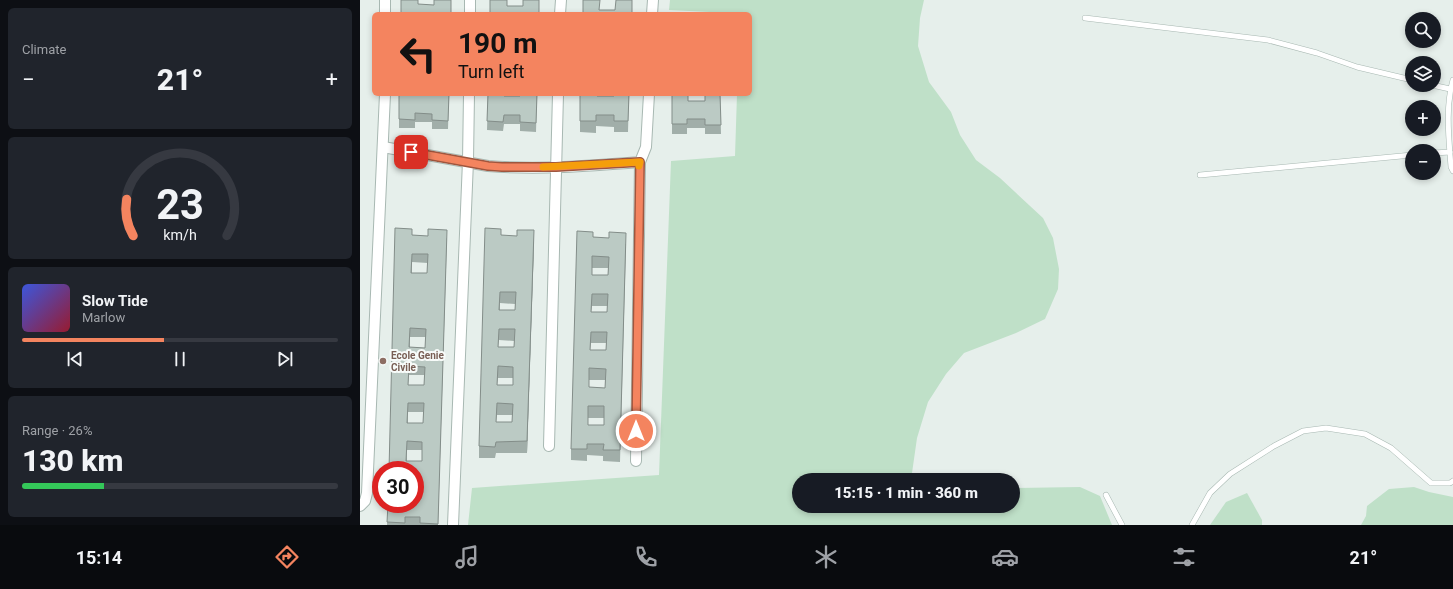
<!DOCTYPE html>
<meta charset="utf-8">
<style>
body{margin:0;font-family:Roboto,sans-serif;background:#20242c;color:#f1f3f6;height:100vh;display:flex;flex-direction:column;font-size:15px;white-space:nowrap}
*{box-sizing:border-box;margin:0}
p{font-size:13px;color:#9ea1a6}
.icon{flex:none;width:22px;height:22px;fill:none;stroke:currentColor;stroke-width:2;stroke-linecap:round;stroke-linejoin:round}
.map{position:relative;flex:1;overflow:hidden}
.sheet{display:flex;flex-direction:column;gap:8px;padding:8px;background:#0d0f14;width:360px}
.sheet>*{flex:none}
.hud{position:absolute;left:12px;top:12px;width:380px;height:84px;border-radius:6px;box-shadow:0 2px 6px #0003;background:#f4845f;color:#111;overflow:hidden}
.buttons{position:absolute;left:1045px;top:12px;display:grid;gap:8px}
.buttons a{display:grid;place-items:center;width:36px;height:36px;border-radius:50%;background:#171b24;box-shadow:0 2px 6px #0003;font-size:20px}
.speed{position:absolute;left:12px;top:461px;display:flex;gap:8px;font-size:20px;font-weight:700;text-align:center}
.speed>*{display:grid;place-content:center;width:52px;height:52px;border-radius:50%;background:#171b24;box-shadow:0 2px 6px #0003;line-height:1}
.speed .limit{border:6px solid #d22;background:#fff;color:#111}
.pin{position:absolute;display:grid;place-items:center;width:34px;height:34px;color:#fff;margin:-17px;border-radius:8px;box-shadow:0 2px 6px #0006}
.me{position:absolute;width:44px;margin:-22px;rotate:0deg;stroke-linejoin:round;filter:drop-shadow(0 0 3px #0008)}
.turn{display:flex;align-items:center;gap:14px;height:84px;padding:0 20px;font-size:18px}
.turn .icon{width:52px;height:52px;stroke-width:2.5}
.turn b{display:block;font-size:28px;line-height:34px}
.big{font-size:30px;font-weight:800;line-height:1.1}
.sheet .widget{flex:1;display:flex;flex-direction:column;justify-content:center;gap:6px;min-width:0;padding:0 14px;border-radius:6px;background:#20242c}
.sheet .dial{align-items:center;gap:0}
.dial svg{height:104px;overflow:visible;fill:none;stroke:#363941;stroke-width:7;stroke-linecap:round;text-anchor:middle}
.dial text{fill:#f1f3f6;stroke:none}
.song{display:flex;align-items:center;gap:12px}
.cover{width:48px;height:48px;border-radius:6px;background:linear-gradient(135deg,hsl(230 70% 55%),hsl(350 70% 35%))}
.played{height:4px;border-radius:2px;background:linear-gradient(90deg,#f4845f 45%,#363941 45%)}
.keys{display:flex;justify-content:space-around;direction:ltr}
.heat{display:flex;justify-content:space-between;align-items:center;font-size:22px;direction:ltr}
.charge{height:6px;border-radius:3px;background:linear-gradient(90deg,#34c759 26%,#363941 0)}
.trip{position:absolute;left:432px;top:473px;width:228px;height:40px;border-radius:20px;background:#171b24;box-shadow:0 2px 6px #0003;font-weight:800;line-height:40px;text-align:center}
.tabs{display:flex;height:64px;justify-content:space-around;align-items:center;background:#090b0e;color:#9ea1a6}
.tabs .icon{width:28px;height:28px}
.tabs .on{color:#f4845f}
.tabs b{font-size:18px;color:#f1f3f6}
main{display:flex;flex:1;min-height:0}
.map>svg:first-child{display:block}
.green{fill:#bfe0c8}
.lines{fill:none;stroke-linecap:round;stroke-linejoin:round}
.lane-casing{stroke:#a8b8b2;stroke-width:6}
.street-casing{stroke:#a8b8b2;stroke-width:12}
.lane{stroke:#fff;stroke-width:5}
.street{stroke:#fff;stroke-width:10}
.wall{fill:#a1aea9;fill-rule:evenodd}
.shaded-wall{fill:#838d89}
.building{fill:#bbcac4;stroke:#838d89;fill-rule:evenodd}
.route-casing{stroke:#9f563e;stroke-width:10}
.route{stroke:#f4845f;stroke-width:7}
.slow{stroke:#f59e0b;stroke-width:7}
.education-dot{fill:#8d6e63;stroke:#f7fbf9;stroke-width:1.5}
.labels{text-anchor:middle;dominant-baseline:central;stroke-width:4;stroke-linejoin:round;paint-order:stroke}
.education-label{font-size:10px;font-weight:bold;fill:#785e54;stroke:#f7fbf9;text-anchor:start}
</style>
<main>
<section class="sheet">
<div class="widget"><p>Climate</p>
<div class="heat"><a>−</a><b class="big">21°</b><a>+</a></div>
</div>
<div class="widget dial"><svg viewBox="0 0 100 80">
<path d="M14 69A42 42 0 1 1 86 69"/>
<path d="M14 69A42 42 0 0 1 9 41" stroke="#f4845f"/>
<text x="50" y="56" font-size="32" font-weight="700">23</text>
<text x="50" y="72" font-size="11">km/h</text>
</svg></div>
<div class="widget">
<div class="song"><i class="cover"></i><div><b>Slow Tide</b><p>Marlow</p></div></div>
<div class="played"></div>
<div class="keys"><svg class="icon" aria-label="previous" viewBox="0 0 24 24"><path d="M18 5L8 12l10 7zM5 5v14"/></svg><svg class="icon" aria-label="pause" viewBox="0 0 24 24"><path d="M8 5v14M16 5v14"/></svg><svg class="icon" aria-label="next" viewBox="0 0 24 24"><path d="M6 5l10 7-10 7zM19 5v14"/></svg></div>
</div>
<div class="widget"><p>Range · 26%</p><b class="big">130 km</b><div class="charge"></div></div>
</section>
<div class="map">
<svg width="1093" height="525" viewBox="0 0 1093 525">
<rect width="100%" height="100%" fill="#e6efeb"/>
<g class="green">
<path d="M 310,0 L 564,0 L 560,18 L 558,46 L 569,82 L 591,112 L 600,135 L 616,160 L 640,178 L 683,218 L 693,238 L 699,269 L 698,289 L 685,319 L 656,333 L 604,353 L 586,374 L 568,402 L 557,438 L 551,480 L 439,480 L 439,506 L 653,506 L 653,488 L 720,487 L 740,496 L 752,525 L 108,525 L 112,488 L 299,475 L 311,161 L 375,156 L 377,94 L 390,94 L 390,14 L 309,10 Z"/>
<path d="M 1054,487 L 1069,492 L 1093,497 L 1093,525 L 1001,525 L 1006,516 L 1007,506 L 1029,489 Z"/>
<path d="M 887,493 L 902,520 L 902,525 L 850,525 L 866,502 Z"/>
</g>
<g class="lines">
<defs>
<g id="lane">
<path d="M 725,18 L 908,40 L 957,53 L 997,67 L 1052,80"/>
<path d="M 1093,80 C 1085,108 1089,139 1091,167 L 1093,171"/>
<path d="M 1072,85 L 1090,89"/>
<path d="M 1074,153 L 1090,152"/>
<path d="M 840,175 L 1052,155"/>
<path d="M 746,495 L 762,525"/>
<path d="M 832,525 L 850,493 L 870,474 L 914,446 L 943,431 L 966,428 L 1005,434 L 1031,448 L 1071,483 L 1090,483 L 1093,481"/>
</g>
<g id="street">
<path d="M 25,14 L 25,0"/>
<path d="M 110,14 L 110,0"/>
<path d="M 200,14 L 201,0"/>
<path d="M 292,14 L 293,0"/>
<path d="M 23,147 L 128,166 C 178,170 229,166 280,162 L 286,147 L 289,94"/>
<path d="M 189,446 L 198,94"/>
<path d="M 276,461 L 280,162"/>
<path d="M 0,506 L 5,501 L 7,493 L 25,94"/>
<path d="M 93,525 L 108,161 L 109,94"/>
</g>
</defs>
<use href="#lane" class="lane-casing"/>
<use href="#street" class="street-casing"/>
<use href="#lane" class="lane"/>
<use href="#street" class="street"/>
</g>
<g class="wall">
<path d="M 39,94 L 89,94 L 88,129 L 72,129 L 72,122 L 55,122 L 55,128 L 39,128 Z"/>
<path d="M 128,94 L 144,94 L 144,96 L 160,96 L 177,94 L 176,132 L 160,131 L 160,124 L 144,124 L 143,131 L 127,130 Z"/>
<path d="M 269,94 L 268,132 L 254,132 L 254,127 L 236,126 L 236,133 L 220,132 L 220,121 L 237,96 L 254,96 Z"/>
<path d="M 312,94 L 328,101 L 345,101 L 360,94 L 361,134 L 345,134 L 345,128 L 327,128 L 327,134 L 312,134 Z"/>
<path d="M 52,235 L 87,238 L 78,525 L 27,525 L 28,504 L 61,499 L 61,488 L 55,488 L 55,470 L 29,470 ZM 52,262 L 68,263 L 67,273 L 52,273 ZM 50,337 L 66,337 L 65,348 L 50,347 ZM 49,375 L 65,375 L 64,385 L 48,385 ZM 48,412 L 63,412 L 63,423 L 48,423 ZM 47,450 L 62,450 L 62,461 L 47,461 Z"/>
<path d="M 141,235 L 174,242 L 167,453 L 136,453 L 135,458 L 119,458 L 119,446 ZM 140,303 L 155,304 L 155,310 L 140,310 ZM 139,340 L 154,341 L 154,347 L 138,347 ZM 138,378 L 153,378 L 153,385 L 137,385 ZM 137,415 L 153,415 L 152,422 L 136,422 Z"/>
<path d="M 233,237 L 266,244 L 260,462 L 243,461 L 243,456 L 227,455 L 227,461 L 211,460 L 211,449 ZM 232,268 L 248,268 L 248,275 L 232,275 ZM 232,306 L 248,306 L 247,312 L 231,312 ZM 231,343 L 246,343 L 246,350 L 230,350 ZM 229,380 L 245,380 L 245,388 L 229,387 ZM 228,418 L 244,418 L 244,425 L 228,425 Z"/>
</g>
<path class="shaded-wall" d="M 174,230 L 174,242 L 167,453 L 167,441 Z"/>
<g class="building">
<path d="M 41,0 L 58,0 L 58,4 L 74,5 L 74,0 L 91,0 L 91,14 L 41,14 Z"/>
<path d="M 130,0 L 147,0 L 147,6 L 163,6 L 163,0 L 179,0 L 179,14 L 130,14 Z"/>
<path d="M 223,0 L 240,0 L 239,10 L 255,10 L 256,0 L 272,0 L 272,14 L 223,14 Z"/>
<path d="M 39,94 L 89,94 L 88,121 L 72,120 L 72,114 L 55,113 L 55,120 L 39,119 Z"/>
<path d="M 128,94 L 144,94 L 144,96 L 160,96 L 160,94 L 177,94 L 176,123 L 160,122 L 160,115 L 144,115 L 143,122 L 127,121 Z"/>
<path d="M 220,94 L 237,94 L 237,96 L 254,96 L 254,94 L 269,94 L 268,121 L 254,121 L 254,115 L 236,115 L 236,121 L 220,121 Z"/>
<path d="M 312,94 L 328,94 L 328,101 L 345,101 L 345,94 L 360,94 L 361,125 L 345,125 L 345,119 L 327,119 L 327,124 L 312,124 Z"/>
<path d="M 35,228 L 52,229 L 52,235 L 68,236 L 68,229 L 87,230 L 78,524 L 60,523 L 60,517 L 45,517 L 45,523 L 27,522 L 28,504 L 55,504 L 55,499 L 61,499 L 61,479 L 55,479 L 55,470 L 29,470 ZM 52,254 L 68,254 L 67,273 L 51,273 ZM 50,328 L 66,329 L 65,348 L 49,347 ZM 49,366 L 65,367 L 64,385 L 48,385 ZM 48,403 L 64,403 L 63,423 L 47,423 ZM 47,441 L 62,442 L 62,461 L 46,461 Z"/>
<path d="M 125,228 L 141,229 L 141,235 L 157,236 L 157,230 L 174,230 L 167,441 L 136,442 L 135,447 L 119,446 ZM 140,292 L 156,292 L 155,310 L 139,310 ZM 139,329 L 155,329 L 154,347 L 138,347 ZM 138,366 L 153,367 L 153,385 L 137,385 ZM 137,403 L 153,404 L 152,422 L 136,422 Z"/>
<path d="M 217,231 L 233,232 L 233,237 L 249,238 L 249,232 L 266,233 L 260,450 L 243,450 L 244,444 L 227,444 L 227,449 L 211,449 ZM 232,256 L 249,257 L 248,275 L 232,275 ZM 232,294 L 248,294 L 247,312 L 231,312 ZM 231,332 L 247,332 L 246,350 L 230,350 ZM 229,368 L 246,369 L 245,388 L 229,387 ZM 228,406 L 244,406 L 244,425 L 228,425 Z"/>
</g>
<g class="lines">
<defs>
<path id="route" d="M 51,152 L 128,166 L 142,167 L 196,167 L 280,162 L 276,431"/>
</defs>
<use href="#route" class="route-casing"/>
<use href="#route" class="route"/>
<path class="slow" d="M 183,167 L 280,162 L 279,166"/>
</g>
<circle class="education-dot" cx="23" cy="361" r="4"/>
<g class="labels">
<g class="education-label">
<text x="31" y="355">Ecole Genie<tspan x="31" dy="12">Civile</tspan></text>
</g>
</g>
</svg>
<div class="buttons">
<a><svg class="icon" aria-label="search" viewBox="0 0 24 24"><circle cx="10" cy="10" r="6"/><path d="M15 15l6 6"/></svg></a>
<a><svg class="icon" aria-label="layers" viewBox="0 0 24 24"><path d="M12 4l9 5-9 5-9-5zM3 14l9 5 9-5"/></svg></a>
<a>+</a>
<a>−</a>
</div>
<div class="speed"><div class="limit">30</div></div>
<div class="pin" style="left:51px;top:152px;background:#d93025"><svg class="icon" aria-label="arrive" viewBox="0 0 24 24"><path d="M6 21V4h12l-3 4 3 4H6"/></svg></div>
<svg class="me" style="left:276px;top:431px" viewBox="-20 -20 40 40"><circle r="17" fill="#f4845f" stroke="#fff" stroke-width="3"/><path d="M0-11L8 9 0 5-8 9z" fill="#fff"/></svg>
<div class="trip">15:15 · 1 min · 360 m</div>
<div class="hud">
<div class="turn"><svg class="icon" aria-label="left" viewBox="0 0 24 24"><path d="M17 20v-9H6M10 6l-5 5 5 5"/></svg><div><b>190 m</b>Turn left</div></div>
</div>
</div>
</main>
<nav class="tabs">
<b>15:14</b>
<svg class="icon on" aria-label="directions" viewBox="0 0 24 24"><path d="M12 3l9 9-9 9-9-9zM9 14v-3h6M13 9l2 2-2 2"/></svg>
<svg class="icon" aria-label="music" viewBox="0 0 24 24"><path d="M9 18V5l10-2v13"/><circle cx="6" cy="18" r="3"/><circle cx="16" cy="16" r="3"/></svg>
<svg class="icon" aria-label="phone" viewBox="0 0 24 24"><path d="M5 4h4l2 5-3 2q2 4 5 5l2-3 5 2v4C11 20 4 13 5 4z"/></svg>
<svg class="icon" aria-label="climate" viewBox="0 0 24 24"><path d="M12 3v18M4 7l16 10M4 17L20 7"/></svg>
<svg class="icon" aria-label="car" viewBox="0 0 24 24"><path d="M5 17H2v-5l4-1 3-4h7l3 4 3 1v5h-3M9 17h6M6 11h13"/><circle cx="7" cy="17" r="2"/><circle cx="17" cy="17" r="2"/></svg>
<svg class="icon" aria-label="filters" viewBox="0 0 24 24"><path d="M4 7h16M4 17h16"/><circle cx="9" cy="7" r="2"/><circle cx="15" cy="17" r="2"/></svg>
<b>21°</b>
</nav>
